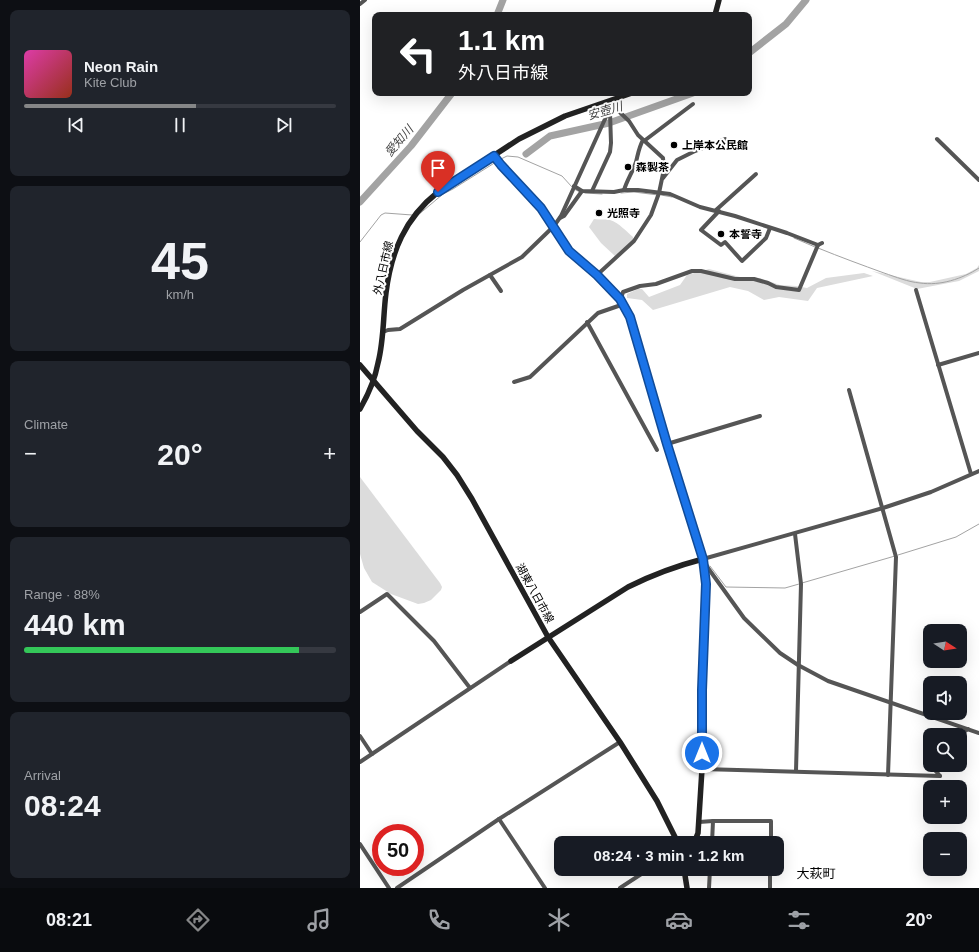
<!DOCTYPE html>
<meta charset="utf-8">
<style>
body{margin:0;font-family:Arial,"Noto Sans JP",sans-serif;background:#20242c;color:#f1f3f6;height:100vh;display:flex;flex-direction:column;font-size:15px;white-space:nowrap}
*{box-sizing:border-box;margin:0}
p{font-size:13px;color:#9ea1a6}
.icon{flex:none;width:22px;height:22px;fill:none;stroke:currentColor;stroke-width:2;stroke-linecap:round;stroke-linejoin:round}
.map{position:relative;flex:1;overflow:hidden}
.sheet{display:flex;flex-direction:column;gap:10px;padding:10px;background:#0d0f14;width:360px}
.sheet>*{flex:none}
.top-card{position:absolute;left:12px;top:12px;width:380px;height:84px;border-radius:8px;box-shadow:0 4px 16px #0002;background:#202124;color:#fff;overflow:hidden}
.needle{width:26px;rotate:102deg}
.controls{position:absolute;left:563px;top:624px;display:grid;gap:8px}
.controls a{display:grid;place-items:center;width:44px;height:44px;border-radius:8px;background:#171b24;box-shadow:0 4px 16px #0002;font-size:20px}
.speed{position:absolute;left:12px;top:824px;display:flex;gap:8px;font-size:20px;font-weight:700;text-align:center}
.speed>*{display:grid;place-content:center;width:52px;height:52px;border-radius:50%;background:#171b24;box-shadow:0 4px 16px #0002;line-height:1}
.speed .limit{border:6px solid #d22;background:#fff;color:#111}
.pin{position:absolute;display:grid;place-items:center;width:34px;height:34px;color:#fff;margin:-41px -17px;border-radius:50% 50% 50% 0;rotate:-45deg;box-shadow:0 0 4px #0007}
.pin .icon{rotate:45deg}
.me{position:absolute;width:44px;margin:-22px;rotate:0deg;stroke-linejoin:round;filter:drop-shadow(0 0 3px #0008)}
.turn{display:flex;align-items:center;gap:14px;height:84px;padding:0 20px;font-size:18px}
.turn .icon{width:52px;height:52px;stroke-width:2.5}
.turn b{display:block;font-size:28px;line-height:34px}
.big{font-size:30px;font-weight:600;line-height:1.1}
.sheet .tile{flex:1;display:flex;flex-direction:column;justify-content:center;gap:6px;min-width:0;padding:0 14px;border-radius:8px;background:#20242c}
.sheet .dial{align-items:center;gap:0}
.dial b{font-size:52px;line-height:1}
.song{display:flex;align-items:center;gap:12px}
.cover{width:48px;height:48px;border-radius:6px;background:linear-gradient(135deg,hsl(320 70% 55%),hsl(10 70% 35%))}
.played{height:4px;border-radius:2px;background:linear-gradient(90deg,#858687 55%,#363941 55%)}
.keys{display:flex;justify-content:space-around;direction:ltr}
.heat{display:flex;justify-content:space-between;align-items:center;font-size:22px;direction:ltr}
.charge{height:6px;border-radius:3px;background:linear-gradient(90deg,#34c759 88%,#363941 0)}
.trip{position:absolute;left:194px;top:836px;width:230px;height:40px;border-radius:8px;background:#171b24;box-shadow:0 4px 16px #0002;font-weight:600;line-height:40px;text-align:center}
.tab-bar{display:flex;height:64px;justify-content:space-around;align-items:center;background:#090b0e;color:#9ea1a6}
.tab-bar .icon{width:28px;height:28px}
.tab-bar .selected{color:#858687}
.tab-bar b{font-size:18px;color:#f1f3f6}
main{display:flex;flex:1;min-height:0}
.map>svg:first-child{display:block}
.green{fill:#dcdcdc}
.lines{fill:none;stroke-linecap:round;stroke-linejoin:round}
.stream{stroke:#a3a3a3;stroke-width:1}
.river{stroke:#a3a3a3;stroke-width:7}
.street{stroke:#555;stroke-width:4}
.secondary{stroke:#222;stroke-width:5.5}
.route-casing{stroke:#114b97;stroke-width:10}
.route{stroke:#1a73e8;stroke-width:7}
.poi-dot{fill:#000;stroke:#fff;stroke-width:1.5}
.labels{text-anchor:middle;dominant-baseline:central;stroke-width:4;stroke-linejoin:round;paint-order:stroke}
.poi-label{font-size:11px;font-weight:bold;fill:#000;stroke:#fff;text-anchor:start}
.street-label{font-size:11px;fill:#000;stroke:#fff}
.water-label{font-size:12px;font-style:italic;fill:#444;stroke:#fff}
.quarter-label{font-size:13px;fill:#000;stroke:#fff}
</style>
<main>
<section class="sheet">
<div class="tile">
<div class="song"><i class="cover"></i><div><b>Neon Rain</b><p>Kite Club</p></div></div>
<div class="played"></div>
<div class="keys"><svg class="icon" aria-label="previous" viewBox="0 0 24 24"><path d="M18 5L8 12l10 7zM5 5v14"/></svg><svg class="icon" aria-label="pause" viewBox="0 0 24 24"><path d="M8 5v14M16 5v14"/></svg><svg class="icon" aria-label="next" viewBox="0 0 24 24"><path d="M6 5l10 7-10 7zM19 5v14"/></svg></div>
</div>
<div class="tile dial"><b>45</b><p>km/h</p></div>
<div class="tile"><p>Climate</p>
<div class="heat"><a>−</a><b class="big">20°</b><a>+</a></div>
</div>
<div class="tile"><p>Range · 88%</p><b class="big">440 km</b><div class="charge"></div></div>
<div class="tile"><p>Arrival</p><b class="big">08:24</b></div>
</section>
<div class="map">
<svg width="619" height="888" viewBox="0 0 619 888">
<rect width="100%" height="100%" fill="#fff"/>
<g class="green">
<path d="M 234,219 C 240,220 245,219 250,220 C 259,223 266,231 273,237 L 273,240 L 255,256 L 241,243 L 229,227 Z"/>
<path d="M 619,265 L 619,271 L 599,281 L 557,289 L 512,271 L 561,282 L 570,282 L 606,274 L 617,268 Z"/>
<path d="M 349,269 L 380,277 L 400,278 L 420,285 L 436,286 L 447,288 L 466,278 L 504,273 L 513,276 L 457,288 L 448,301 L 419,297 L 404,300 L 388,291 L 370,287 L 293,310 L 282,300 L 267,298 L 267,294 L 278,289 L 282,289 L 289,297 L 320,285 L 327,275 Z"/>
<path d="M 0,477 L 80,583 L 82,587 L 81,590 L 71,600 L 64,603 L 58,604 L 31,594 L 12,582 L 4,568 L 0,554 Z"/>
</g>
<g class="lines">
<g class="stream">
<path d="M 141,159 L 147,156 L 158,157 L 202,176 L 212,187"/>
<path d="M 214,189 L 220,192"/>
<path d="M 225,193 L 242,194"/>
<path d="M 261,193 L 274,192 L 298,195"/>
<path d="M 301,195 L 312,197"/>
<path d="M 57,216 L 83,194 L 93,189 L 136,162"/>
<path d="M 434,238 L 455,247"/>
<path d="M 0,242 L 21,215 L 25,213 L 52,215"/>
<path d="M 458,248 C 480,257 502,265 524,273 C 536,277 548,282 560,283 C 580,286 602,279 619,268"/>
<path d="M 538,555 L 596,537 L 619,524"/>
<path d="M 350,566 L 366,587 L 425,588 L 439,584"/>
<path d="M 442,583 L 535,556"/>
</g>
<g class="river">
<path d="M 137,15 L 143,0"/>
<path d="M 389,53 L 426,24 L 446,0"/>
<path d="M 166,154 L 190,136 L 249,123 L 333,93"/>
<path d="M 0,202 L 51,146 L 92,93"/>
</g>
<g class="street">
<path d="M 0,4 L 5,0"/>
<path d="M 577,139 L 619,180"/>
<path d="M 284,141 L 333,104"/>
<path d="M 303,178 L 317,160 L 333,152 L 365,139"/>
<path d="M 214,186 L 222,191 L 254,192 L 264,190 L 278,190 L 310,194 L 340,207 L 375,216 L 427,233 L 458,245 L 462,243"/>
<path d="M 264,190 C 267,180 273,171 276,162 C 278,154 279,147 283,140"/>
<path d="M 232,191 L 250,152 L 251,143 L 250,112"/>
<path d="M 356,210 L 396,174"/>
<path d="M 359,211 L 341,230 L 361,245 L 365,242 L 382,261 L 406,238 L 410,228"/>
<path d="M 200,218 L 204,216 L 222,191"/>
<path d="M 130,275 L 141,291"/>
<path d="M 237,275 L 274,241 L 291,215 L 299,193 L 304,169 L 303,158 L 278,135 L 269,121 L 249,102"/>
<path d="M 556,290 L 611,474"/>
<path d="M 261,299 L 263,292 L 280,286 L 296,284 L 332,271 L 341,271 L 375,279 L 394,279 L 408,283 L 416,287 L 439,290 L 458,245"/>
<path d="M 227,322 L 297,450"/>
<path d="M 23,332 L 28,330 L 40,329 L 103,290 L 162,257 L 194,226 L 201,216 L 250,108"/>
<path d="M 578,365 L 619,353"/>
<path d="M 154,382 L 170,377 L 238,313 L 264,304"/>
<path d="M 489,390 L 536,557 L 528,775"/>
<path d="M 307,444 L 400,416"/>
<path d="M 619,471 L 571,492 L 523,508 L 343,559 L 348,568 L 384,618 L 420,653 L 438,665 L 468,681 L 619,733"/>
<path d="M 435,534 L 441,584 L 436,771"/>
<path d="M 0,612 L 27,594 L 74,641 L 110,688"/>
<path d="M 600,735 L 608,729"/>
<path d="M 0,736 L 12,754"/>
<path d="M 0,762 L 151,661"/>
<path d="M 575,765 L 574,769 L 580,776"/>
<path d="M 342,769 L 580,776"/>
<path d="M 139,819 L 185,888"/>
<path d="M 339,822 L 353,821 L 411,821 L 411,843"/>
<path d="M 352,843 L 353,821"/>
<path d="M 0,844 L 29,888"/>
<path d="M 37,888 L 139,819 L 260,742"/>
<path d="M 260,888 L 289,869"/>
<path d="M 349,888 L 350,869"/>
<path d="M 410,888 L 410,869"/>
</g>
<g class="secondary">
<path d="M 355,15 L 359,0"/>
<path d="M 135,155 L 141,165 L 181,208 L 209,251 L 237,275 L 261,299 L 270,317 L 307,444 L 343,559 L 346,584 L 342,690 L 342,769 L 338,833 L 336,838 L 332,843"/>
<path d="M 0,365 L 57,431 L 83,457 L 97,475 L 112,499 L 188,637 L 260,742 L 297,801 L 318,843"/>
<path d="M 0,409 C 8,395 15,379 18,363 C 24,340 23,316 26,293 C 31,252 45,218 78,192 L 159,139 L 205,116 L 272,93"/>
<path d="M 151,661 L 268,587 C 292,575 316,566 343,559"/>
<path d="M 324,869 L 327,888"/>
</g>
</g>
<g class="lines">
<defs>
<path id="route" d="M 78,192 L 134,156 L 141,165 L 181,208 L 209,251 L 237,275 L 260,299 L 270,317 L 307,444 L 343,559 L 346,584 L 342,690 L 342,753"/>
</defs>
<use href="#route" class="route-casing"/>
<use href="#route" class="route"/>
</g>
<g class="poi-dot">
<circle cx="314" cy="145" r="4"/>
<circle cx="268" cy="167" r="4"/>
<circle cx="239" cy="213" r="4"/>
<circle cx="361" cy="234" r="4"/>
</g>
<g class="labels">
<g class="poi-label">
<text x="322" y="145">上岸本公民館</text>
<text x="276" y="167">森製茶</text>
<text x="247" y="213">光照寺</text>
<text x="369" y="234">本誓寺</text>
</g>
<g class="street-label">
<text transform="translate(23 268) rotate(-77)">外八日市線</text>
<text transform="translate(175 593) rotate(61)">湖東八日市線</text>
</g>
<g class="water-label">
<text transform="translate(245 111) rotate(-16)">安壺川</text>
<text transform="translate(39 141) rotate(-49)">愛知川</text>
</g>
<g class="quarter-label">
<text x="456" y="873">大萩町</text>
</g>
</g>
</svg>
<div class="controls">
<a><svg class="needle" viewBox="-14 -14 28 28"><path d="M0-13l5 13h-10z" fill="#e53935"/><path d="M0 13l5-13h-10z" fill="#9ea1a6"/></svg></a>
<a><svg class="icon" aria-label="sound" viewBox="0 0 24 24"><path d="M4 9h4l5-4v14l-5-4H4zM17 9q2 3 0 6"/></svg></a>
<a><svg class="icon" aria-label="search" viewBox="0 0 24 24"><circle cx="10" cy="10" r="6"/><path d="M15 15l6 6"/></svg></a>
<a>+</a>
<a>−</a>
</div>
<div class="speed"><div class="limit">50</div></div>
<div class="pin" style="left:78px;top:192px;background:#d93025"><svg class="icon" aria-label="arrive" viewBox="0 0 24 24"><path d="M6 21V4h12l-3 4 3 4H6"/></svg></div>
<svg class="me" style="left:342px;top:753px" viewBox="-20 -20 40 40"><circle r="17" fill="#1a73e8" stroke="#fff" stroke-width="3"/><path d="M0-11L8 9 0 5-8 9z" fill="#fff"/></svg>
<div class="trip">08:24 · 3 min · 1.2 km</div>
<div class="top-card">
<div class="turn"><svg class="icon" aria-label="left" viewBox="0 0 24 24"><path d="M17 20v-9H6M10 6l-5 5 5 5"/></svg><div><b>1.1 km</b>外八日市線</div></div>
</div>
</div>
</main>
<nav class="tab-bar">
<b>08:21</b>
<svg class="icon selected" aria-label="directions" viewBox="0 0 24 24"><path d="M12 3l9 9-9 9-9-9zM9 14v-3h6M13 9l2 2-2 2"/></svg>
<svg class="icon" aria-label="music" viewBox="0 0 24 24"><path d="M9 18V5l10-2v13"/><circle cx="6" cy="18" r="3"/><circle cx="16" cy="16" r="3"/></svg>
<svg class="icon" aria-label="phone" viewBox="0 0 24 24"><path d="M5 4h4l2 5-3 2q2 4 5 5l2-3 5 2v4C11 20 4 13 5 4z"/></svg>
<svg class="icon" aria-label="climate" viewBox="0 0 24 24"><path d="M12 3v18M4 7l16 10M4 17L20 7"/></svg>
<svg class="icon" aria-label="car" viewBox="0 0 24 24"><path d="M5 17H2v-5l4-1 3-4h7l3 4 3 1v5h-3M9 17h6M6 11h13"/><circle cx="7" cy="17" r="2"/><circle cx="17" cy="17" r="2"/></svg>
<svg class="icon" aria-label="filters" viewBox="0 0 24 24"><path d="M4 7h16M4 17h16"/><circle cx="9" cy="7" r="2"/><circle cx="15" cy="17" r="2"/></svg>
<b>20°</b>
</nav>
